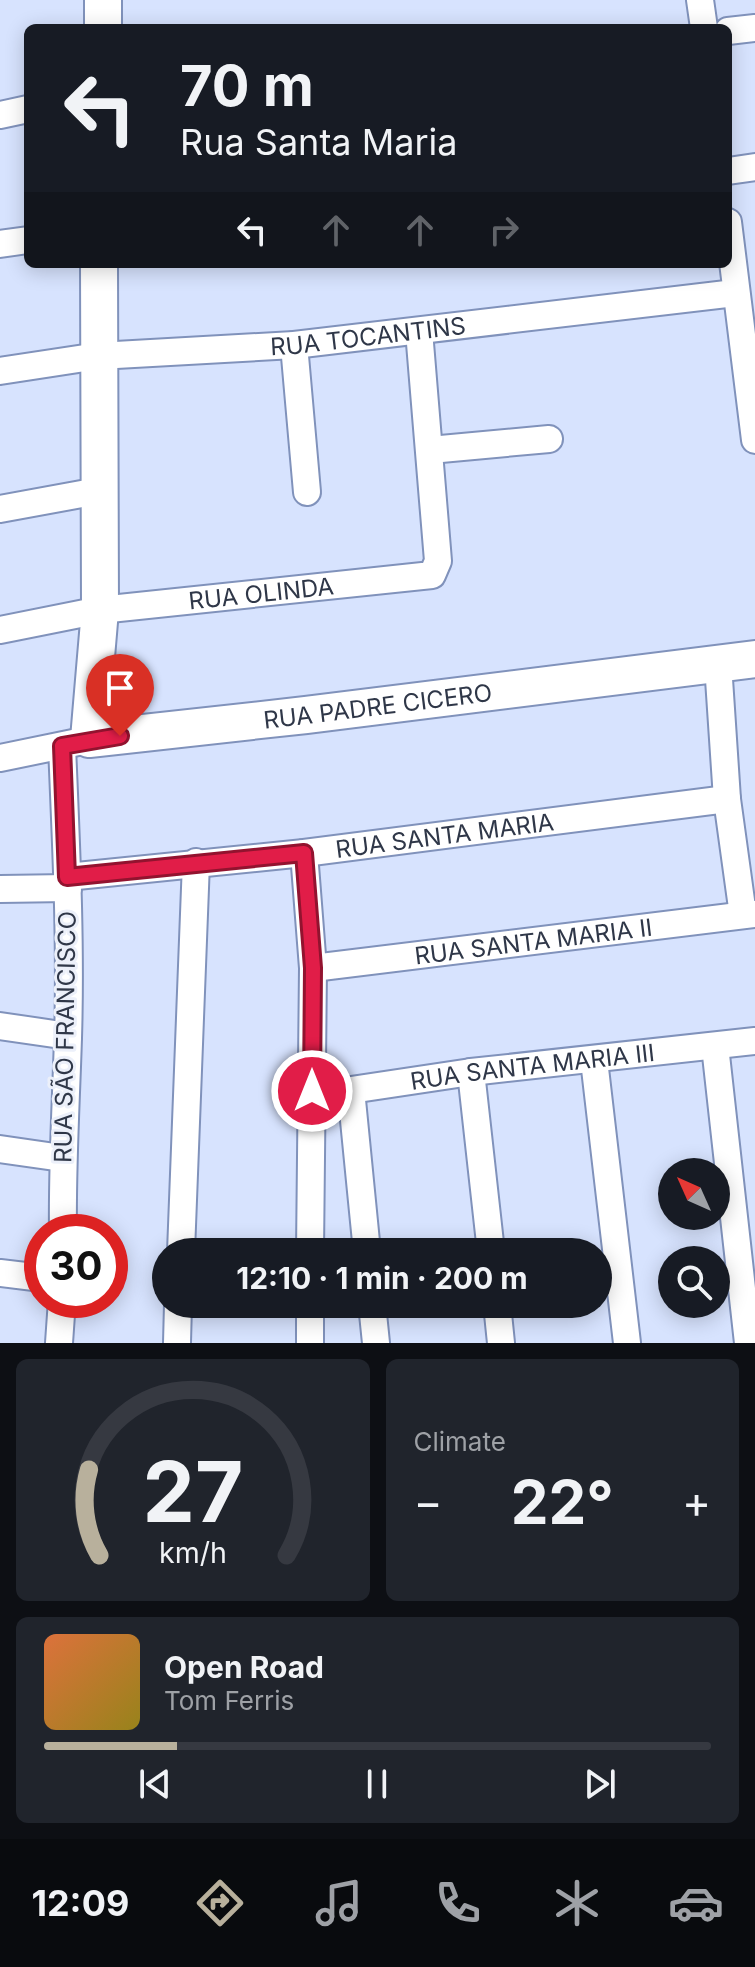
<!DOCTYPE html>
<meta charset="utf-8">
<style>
body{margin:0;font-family:Inter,sans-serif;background:#20242c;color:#f1f3f6;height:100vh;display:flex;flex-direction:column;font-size:30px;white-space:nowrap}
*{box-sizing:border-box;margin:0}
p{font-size:26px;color:#9ea1a6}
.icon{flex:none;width:44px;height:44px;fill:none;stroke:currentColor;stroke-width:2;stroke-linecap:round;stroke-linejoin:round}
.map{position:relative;height:1343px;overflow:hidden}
.panel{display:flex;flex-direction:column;gap:16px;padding:16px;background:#0d0f14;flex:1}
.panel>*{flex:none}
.top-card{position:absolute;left:24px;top:24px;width:708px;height:244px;border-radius:12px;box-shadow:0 4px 20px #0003;background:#171b24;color:#f1f3f6;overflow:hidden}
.needle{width:52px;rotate:315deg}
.tools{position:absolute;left:658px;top:1158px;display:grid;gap:16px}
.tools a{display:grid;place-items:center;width:72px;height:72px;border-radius:50%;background:#171b24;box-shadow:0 4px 20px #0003;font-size:40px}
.speed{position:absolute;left:24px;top:1214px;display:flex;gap:16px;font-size:40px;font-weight:700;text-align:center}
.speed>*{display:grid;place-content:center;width:104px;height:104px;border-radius:50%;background:#171b24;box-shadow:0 4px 20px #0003;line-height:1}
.speed .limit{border:12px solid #d22;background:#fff;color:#111}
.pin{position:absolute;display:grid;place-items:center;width:68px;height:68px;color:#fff;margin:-82px -34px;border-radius:50% 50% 50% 0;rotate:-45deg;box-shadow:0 0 8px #0007}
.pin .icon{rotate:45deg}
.me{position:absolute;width:88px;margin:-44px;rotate:0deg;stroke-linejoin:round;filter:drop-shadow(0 0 6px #0008)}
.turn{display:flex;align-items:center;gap:28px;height:168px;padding:0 24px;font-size:36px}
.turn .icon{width:104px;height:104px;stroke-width:2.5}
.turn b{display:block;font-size:56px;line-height:68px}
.lanes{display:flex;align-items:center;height:76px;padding:0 24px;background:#0003;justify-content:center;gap:40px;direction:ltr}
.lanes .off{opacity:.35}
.big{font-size:60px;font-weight:700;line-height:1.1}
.panel .tile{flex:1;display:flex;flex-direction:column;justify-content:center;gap:12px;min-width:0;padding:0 28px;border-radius:12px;background:#20242c}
.panel .dial{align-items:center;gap:0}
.dial svg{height:208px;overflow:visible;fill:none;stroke:#363941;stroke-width:7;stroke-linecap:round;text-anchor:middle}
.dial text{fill:#f1f3f6;stroke:none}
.song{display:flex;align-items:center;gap:24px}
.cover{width:96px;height:96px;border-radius:12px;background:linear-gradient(135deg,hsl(20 70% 55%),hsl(50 70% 35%))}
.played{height:8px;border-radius:4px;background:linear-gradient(90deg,#b8b09c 20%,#363941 20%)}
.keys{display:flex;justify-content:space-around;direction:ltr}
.heat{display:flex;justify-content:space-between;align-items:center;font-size:44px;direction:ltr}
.panel .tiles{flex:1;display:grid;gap:16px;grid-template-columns:1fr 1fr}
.tile:last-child{grid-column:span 2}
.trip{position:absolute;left:152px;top:1238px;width:460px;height:80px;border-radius:40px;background:#171b24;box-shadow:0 4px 20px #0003;font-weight:700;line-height:80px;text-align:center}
.dock{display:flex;height:128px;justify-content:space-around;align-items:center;background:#090b0e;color:#9ea1a6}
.dock .icon{width:56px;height:56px}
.dock .current{color:#b8b09c}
.dock b{font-size:36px;color:#f1f3f6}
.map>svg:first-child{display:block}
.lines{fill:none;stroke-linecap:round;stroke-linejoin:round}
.street-casing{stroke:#8092bb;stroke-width:30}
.secondary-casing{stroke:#8092bb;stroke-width:40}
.street{stroke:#fff;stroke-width:26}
.secondary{stroke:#fff;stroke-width:36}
.route-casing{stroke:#92132f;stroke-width:20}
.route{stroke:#e11d48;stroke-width:14}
.labels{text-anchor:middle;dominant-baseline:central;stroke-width:6;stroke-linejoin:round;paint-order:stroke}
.street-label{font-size:24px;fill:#2f3748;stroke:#ecf0fa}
</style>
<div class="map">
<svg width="755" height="1343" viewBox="0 0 755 1343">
<rect width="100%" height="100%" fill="#d7e3fe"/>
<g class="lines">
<defs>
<g id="street">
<path d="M 700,0 L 704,28"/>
<path d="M 728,31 L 755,28"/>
<path d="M 0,115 L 28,109"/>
<path d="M 728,171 L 755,167"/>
<path d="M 728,222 L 755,440"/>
<path d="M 0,244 L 28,240"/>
<path d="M 294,345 L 307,492"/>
<path id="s1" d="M 0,371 L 98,356 L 294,345 L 735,293"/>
<path d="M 430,450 L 549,439"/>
<path d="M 0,509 L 98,491"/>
<path id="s2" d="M 0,630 L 100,610 L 432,575 L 438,561 L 419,331"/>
<path d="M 718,664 L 727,799 L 743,915"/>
<path d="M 62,746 C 66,843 71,940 68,1038 C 66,1103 62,1167 63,1232"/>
<path d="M 0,758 L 78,742"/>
<path d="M 304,853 L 313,968 L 310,1252"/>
<path id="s3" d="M 67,877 L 304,853 L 727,799"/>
<path d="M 0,889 L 68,888"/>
<path id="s4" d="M 313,968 L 755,914"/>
<path d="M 0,1026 L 68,1036"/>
<path d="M 715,1046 L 748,1343"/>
<path d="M 594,1060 L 627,1343"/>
<path d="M 471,1072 L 491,1252"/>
<path d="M 351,1090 L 367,1252"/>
<path id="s5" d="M 312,1091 L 351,1090 L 471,1072 L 755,1041"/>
<path d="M 0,1149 L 62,1158"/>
<path d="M 181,1252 L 196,862"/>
<path d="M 0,1273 L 42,1278"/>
<path d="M 372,1304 L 376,1343"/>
<path d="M 497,1304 L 501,1343"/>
<path d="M 59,1343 L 62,1300"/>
<path d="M 177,1343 L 178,1304"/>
<path d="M 310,1343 L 310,1304"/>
</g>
<g id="secondary">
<path d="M 103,28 L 103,0"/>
<path id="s6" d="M 99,264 L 100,610 L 89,739 L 306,715 L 755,659"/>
</g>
</defs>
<use href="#street" class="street-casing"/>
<use href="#secondary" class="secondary-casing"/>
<use href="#street" class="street"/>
<use href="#secondary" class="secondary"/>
</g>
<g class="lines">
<defs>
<path id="route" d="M 120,736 L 62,746 L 67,877 L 304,853 L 313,968 L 312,1091"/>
</defs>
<use href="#route" class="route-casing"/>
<use href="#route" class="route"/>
</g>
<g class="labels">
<g class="street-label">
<text stroke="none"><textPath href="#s1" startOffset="370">RUA TOCANTINS</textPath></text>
<text stroke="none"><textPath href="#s2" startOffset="264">RUA OLINDA</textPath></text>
<text stroke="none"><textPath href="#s6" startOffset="766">RUA PADRE CICERO</textPath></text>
<text stroke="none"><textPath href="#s3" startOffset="380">RUA SANTA MARIA</textPath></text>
<text stroke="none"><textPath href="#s4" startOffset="222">RUA SANTA MARIA II</textPath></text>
<text transform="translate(65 1037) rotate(-89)">RUA SÃO FRANCISCO</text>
<text stroke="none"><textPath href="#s5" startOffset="222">RUA SANTA MARIA III</textPath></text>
</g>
</g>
</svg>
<div class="tools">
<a><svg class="needle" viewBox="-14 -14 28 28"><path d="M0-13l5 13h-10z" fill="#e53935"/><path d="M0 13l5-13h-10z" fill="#9ea1a6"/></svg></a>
<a><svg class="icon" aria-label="search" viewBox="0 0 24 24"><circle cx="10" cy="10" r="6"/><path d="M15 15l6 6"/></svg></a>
</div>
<div class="speed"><div class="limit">30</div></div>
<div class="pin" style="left:120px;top:736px;background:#d93025"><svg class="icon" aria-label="arrive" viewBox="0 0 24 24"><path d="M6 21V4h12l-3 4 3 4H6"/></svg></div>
<svg class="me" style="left:312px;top:1091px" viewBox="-20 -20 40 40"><circle r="17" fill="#e11d48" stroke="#fff" stroke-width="3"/><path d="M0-11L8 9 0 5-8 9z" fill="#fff"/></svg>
<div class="trip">12:10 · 1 min · 200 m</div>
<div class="top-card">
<div class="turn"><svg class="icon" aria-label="left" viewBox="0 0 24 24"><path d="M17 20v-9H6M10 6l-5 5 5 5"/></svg><div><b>70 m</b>Rua Santa Maria</div></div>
<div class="lanes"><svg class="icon" aria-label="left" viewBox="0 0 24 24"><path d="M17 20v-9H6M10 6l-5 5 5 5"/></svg><svg class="icon off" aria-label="ahead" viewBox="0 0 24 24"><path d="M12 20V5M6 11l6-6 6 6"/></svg><svg class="icon off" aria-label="ahead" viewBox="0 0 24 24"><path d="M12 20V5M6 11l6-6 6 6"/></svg><svg class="icon off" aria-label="right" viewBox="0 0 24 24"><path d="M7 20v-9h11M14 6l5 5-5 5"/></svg></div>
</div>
</div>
<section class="panel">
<div class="tiles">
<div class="tile dial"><svg viewBox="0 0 100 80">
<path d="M14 69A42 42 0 1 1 86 69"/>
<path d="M14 69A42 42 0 0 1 10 36" stroke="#b8b09c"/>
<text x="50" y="56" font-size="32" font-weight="700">27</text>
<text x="50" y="72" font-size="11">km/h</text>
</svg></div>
<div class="tile"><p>Climate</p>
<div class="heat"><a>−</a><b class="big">22°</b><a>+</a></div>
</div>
<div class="tile">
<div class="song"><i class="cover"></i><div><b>Open Road</b><p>Tom Ferris</p></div></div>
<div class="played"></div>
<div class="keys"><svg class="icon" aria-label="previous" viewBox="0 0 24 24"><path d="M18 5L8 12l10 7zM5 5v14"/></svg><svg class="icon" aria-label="pause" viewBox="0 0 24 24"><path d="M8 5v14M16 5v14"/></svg><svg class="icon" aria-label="next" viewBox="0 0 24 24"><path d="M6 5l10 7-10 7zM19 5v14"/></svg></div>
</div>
</div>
</section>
<nav class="dock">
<b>12:09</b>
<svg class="icon current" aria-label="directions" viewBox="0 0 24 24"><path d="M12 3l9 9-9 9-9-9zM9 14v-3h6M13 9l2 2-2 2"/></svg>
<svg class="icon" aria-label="music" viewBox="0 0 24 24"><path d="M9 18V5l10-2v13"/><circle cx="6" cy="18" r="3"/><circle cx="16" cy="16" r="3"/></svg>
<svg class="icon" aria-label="phone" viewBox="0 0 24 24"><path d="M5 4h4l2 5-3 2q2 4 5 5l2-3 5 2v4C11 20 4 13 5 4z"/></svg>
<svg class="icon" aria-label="climate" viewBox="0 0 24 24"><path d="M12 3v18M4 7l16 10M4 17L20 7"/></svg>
<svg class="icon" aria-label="car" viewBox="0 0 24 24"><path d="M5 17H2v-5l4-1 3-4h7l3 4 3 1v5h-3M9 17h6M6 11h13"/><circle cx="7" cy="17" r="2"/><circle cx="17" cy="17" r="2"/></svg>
</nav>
